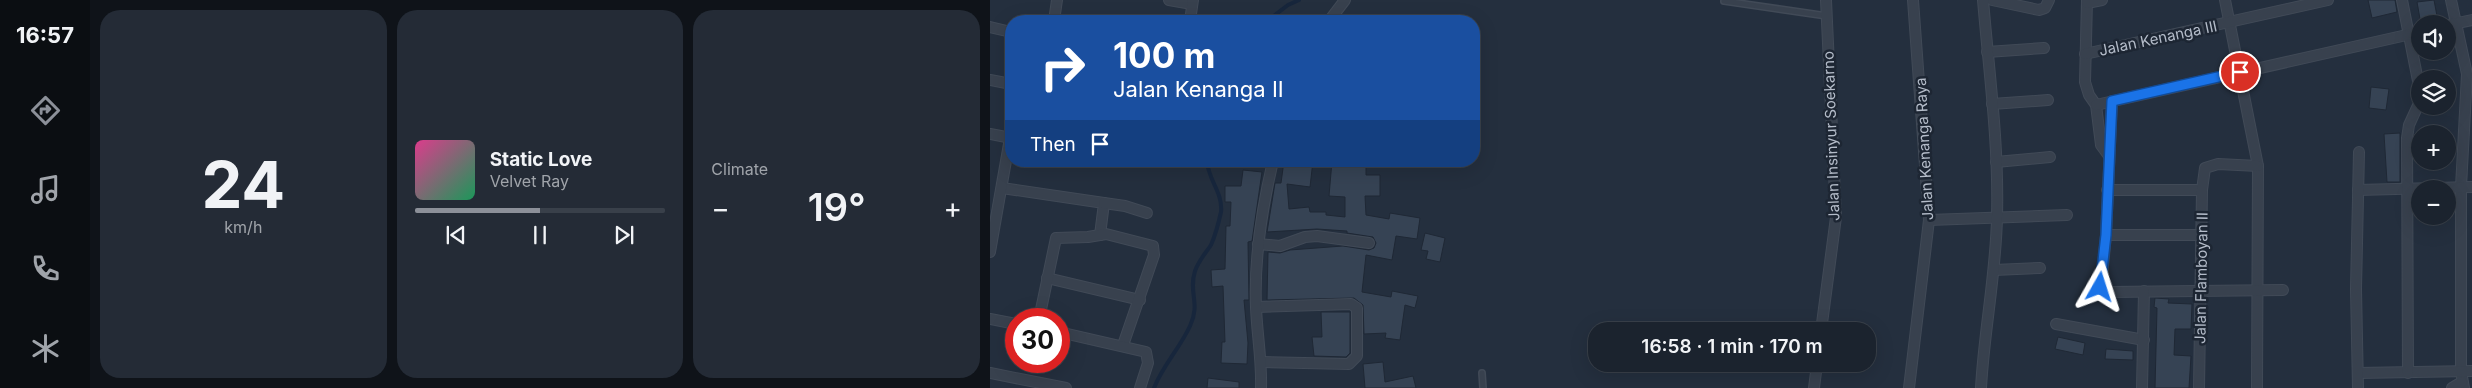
<!DOCTYPE html>
<meta charset="utf-8">
<style>
body{margin:0;font-family:Inter,sans-serif;background:#242b36;color:#f1f3f6;height:100vh;display:flex;flex-direction:column;font-size:19px;white-space:nowrap}
*{box-sizing:border-box;margin:0}
p{font-size:16px;color:#a0a4aa}
.icon{flex:none;width:28px;height:28px;fill:none;stroke:currentColor;stroke-width:2;stroke-linecap:round;stroke-linejoin:round}
.map{position:relative;flex:1;overflow:hidden}
.details{display:flex;flex-direction:column;gap:10px;padding:10px;background:#0f1319;width:900px}
.details>*{flex:none}
.top-card{position:absolute;left:15px;top:15px;width:475px;height:152px;border-radius:20px;box-shadow:0 5px 20px #0002,0 0 0 1px #39404a;background:#1a4fa0;color:#fff;overflow:hidden}
.tools{position:absolute;left:1421px;top:15px;display:grid;gap:10px}
.tools a{display:grid;place-items:center;width:45px;height:45px;border-radius:50%;background:#1b232e;box-shadow:0 5px 20px #0002,0 0 0 1px #39404a;font-size:25px}
.speed{position:absolute;left:15px;top:308px;display:flex;gap:10px;font-size:25px;font-weight:700;text-align:center}
.speed>*{display:grid;place-content:center;width:65px;height:65px;border-radius:50%;background:#1b232e;box-shadow:0 5px 20px #0002,0 0 0 1px #39404a;line-height:1}
.speed .limit{border:8px solid #d22;background:#fff;color:#111}
.pin{position:absolute;display:grid;place-items:center;width:42px;height:42px;color:#fff;margin:-21px;border:2px solid #fff;border-radius:50%;box-shadow:0 1px 5px #0007}
.me{position:absolute;width:55px;margin:-28px;rotate:6deg;stroke-linejoin:round;filter:drop-shadow(0 0 4px #0008)}
.turn{display:flex;align-items:center;gap:18px;height:105px;padding:0 25px;font-size:22px}
.turn .icon{width:65px;height:65px;stroke-width:2.5}
.turn b{display:block;font-size:35px;line-height:42px}
.then{display:flex;align-items:center;height:48px;padding:0 25px;background:#0003;gap:10px;font-size:19px}
.big{font-size:38px;font-weight:600;line-height:1.1}
.details .card{flex:1;display:flex;flex-direction:column;justify-content:center;gap:8px;min-width:0;padding:0 18px;border-radius:20px;background:#242b36}
.details .dial{align-items:center;gap:0}
.dial b{font-size:65px;line-height:1}
.song{display:flex;align-items:center;gap:15px}
.cover{width:60px;height:60px;border-radius:8px;background:linear-gradient(135deg,hsl(330 70% 55%),hsl(150 70% 35%))}
.played{height:5px;border-radius:2px;background:linear-gradient(90deg,#8c9099 50%,#39404a 50%)}
.keys{display:flex;justify-content:space-around;direction:ltr}
.heat{display:flex;justify-content:space-between;align-items:center;font-size:28px;direction:ltr}
.details .tiles{flex:1;display:grid;gap:10px;grid-template-columns:repeat(3,1fr)}
.trip{position:absolute;left:598px;top:322px;width:288px;height:50px;border-radius:20px;background:#1b232e;box-shadow:0 5px 20px #0002,0 0 0 1px #39404a;font-weight:600;line-height:50px;text-align:center}
main{display:flex;flex:1;min-height:0}
.menu{display:flex;flex-direction:column;width:90px;justify-content:space-around;align-items:center;background:#0b0e12;color:#a0a4aa}
.menu .icon{width:35px;height:35px}
.menu .selected{color:#8c9099}
.menu b{font-size:22px;color:#f1f3f6}
.map>svg:first-child{display:block}
.lines{fill:none;stroke-linecap:round;stroke-linejoin:round}
.stream{stroke:#17263c;stroke-width:4}
.building{fill:#364354;stroke:#1f2835}
.lane-casing{stroke:#414a57;stroke-width:8}
.street-casing{stroke:#414a57;stroke-width:12}
.lane{stroke:#38414e;stroke-width:5}
.street{stroke:#38414e;stroke-width:10}
.route-casing{stroke:#114b97;stroke-width:12}
.route{stroke:#1a73e8;stroke-width:9}
.labels{text-anchor:middle;dominant-baseline:central;stroke-width:5;stroke-linejoin:round;paint-order:stroke}
.street-label{font-size:15px;fill:#b4bcc9;stroke:#1d2633}
</style>
<main>
<nav class="menu">
<b>16:57</b>
<svg class="icon selected" aria-label="directions" viewBox="0 0 24 24"><path d="M12 3l9 9-9 9-9-9zM9 14v-3h6M13 9l2 2-2 2"/></svg>
<svg class="icon" aria-label="music" viewBox="0 0 24 24"><path d="M9 18V5l10-2v13"/><circle cx="6" cy="18" r="3"/><circle cx="16" cy="16" r="3"/></svg>
<svg class="icon" aria-label="phone" viewBox="0 0 24 24"><path d="M5 4h4l2 5-3 2q2 4 5 5l2-3 5 2v4C11 20 4 13 5 4z"/></svg>
<svg class="icon" aria-label="climate" viewBox="0 0 24 24"><path d="M12 3v18M4 7l16 10M4 17L20 7"/></svg>
</nav>
<section class="details">
<div class="tiles">
<div class="card dial"><b>24</b><p>km/h</p></div>
<div class="card">
<div class="song"><i class="cover"></i><div><b>Static Love</b><p>Velvet Ray</p></div></div>
<div class="played"></div>
<div class="keys"><svg class="icon" aria-label="previous" viewBox="0 0 24 24"><path d="M18 5L8 12l10 7zM5 5v14"/></svg><svg class="icon" aria-label="pause" viewBox="0 0 24 24"><path d="M8 5v14M16 5v14"/></svg><svg class="icon" aria-label="next" viewBox="0 0 24 24"><path d="M6 5l10 7-10 7zM19 5v14"/></svg></div>
</div>
<div class="card"><p>Climate</p>
<div class="heat"><a>−</a><b class="big">19°</b><a>+</a></div>
</div>
</div>
</section>
<div class="map">
<svg width="1482" height="388" viewBox="0 0 1482 388">
<rect width="100%" height="100%" fill="#242f3e"/>
<g class="lines">
<g class="stream">
<path d="M 277,21 L 298,5 L 309,0"/>
<path d="M 164,388 C 173,365 190,348 200,326 C 211,303 198,293 205,271 C 209,260 215,254 221,245 C 225,236 229,221 231,212 C 233,192 218,180 217,161"/>
</g>
</g>
<g class="building">
<path d="M 1378,0 L 1405,0 L 1407,12 L 1382,18 Z"/>
<path d="M 1444,0 L 1447,16 L 1430,19 L 1427,2 Z"/>
<path d="M 1381,87 L 1399,89 L 1396,110 L 1379,108 Z"/>
<path d="M 1410,133 L 1410,182 L 1397,182 L 1394,134 Z"/>
<path d="M 1425,133 L 1430,134 L 1430,149 L 1424,149 Z"/>
<path d="M 294,161 L 323,161 L 320,187 L 297,184 L 299,209 L 319,207 L 320,212 L 336,212 L 336,215 L 355,217 L 355,197 L 339,196 L 342,161 L 376,161 L 376,175 L 390,175 L 390,196 L 375,196 L 376,215 L 399,219 L 400,213 L 430,218 L 427,239 L 406,236 L 402,260 L 376,255 L 372,292 L 401,297 L 402,291 L 428,296 L 425,308 L 415,305 L 410,340 L 395,338 L 396,333 L 374,334 L 373,305 L 364,298 L 277,300 L 278,252 L 290,253 L 300,250 L 353,246 L 379,250 L 384,248 L 386,243 L 383,237 L 357,233 L 357,231 L 327,229 L 277,232 L 285,183 L 291,183 Z"/>
<path d="M 253,170 L 272,172 L 262,241 L 258,242 L 259,300 L 254,300 L 258,343 L 257,364 L 231,363 L 232,342 L 235,342 L 233,286 L 222,287 L 221,270 L 235,269 L 236,226 L 240,226 L 241,202 L 235,202 L 235,186 L 251,186 Z"/>
<path d="M 435,233 L 455,238 L 450,262 L 436,259 L 438,251 L 431,250 Z"/>
<path d="M 1165,298 L 1179,299 L 1178,303 L 1202,304 L 1201,329 L 1185,329 L 1184,355 L 1201,356 L 1199,388 L 1165,388 L 1167,308 L 1164,307 Z"/>
<path d="M 331,312 L 360,312 L 360,353 L 356,357 L 324,356 L 322,337 L 332,337 Z"/>
<path d="M 1068,337 L 1095,343 L 1093,355 L 1065,349 Z"/>
<path d="M 1116,349 L 1143,351 L 1143,360 L 1115,359 Z"/>
<path d="M 393,362 L 395,382 L 423,376 L 426,388 L 375,388 L 373,364 Z"/>
<path d="M 218,378 L 249,382 L 249,388 L 217,388 Z"/>
</g>
<g class="lines">
<defs>
<g id="lane">
<path d="M 734,1 L 837,16"/>
<path d="M 492,373 L 493,388"/>
</g>
<g id="street">
<path d="M 179,0 L 202,4"/>
<path d="M 1002,0 L 1049,10 L 1055,8 L 1059,0"/>
<path d="M 1097,0 L 1095,82 L 1099,95 L 1106,105 L 1111,145 L 1119,156"/>
<path d="M 1235,0 L 1268,166 L 1267,388"/>
<path d="M 1412,0 L 1430,91"/>
<path d="M 1461,0 L 1477,74 L 1471,187 L 1471,371 L 1474,388"/>
<path d="M 1097,3 L 1112,0"/>
<path d="M 64,21 L 67,0"/>
<path d="M 200,21 L 203,0"/>
<path d="M 339,21 L 355,0"/>
<path d="M 1458,25 L 1482,20"/>
<path d="M 0,27 L 21,32"/>
<path d="M 997,52 L 1054,48"/>
<path d="M 1095,54 L 1338,0"/>
<path d="M 0,80 L 21,84"/>
<path d="M 1122,101 L 1116,235 L 1111,287 L 1113,290 L 1121,292 L 1293,290"/>
<path d="M 1002,104 L 1058,100"/>
<path d="M 1106,105 L 1430,32"/>
<path d="M 0,134 L 21,138"/>
<path d="M 1006,162 L 1060,157"/>
<path d="M 12,188 L 114,203 L 110,235"/>
<path d="M 1117,190 L 1212,190"/>
<path d="M 1368,190 L 1482,187"/>
<path d="M 114,203 L 135,206 L 157,213"/>
<path d="M 939,220 L 1077,215"/>
<path d="M 1116,235 L 1212,235"/>
<path d="M 268,244 L 290,246 L 315,237 L 327,236 L 379,243"/>
<path d="M 0,252 L 20,138"/>
<path d="M 1004,270 L 1050,268"/>
<path d="M 57,278 L 150,300"/>
<path d="M 266,307 L 361,304 L 367,308 L 367,356 L 359,364 L 271,362"/>
<path d="M 0,319 L 26,324"/>
<path d="M 49,319 L 66,238 L 98,237 L 116,234 L 163,246 L 164,255 L 133,345"/>
<path d="M 1066,324 L 1154,340"/>
<path d="M 831,331 L 846,217 L 836,0"/>
<path d="M 69,332 L 156,352 L 158,363 L 150,388"/>
<path d="M 0,373 L 76,388"/>
<path d="M 1368,373 L 1482,371"/>
<path d="M 1418,373 L 1417,138 L 1419,125 L 1430,101"/>
<path d="M 271,388 C 272,361 267,334 266,307 C 264,259 272,208 283,161"/>
<path d="M 824,388 L 827,364"/>
<path d="M 919,388 L 939,220 L 923,0"/>
<path d="M 991,388 C 994,331 1006,274 1007,217 C 1009,145 999,72 993,0"/>
<path d="M 1152,388 L 1154,291"/>
<path d="M 1209,388 L 1212,190 L 1215,168 L 1228,164 L 1268,166"/>
<path d="M 1368,388 L 1366,289 L 1369,152"/>
<path d="M 1462,388 L 1472,382"/>
</g>
</defs>
<use href="#lane" class="lane-casing"/>
<use href="#street" class="street-casing"/>
<use href="#lane" class="lane"/>
<use href="#street" class="street"/>
</g>
<g class="lines">
<defs>
<path id="route" d="M 1110,287 L 1116,235 L 1122,101 L 1250,72"/>
</defs>
<use href="#route" class="route-casing"/>
<use href="#route" class="route"/>
</g>
<g class="labels">
<g class="street-label">
<text transform="translate(1168 38) rotate(-12)">Jalan Kenanga III</text>
<text transform="translate(841 136) rotate(-92)">Jalan Insinyur Soekarno</text>
<text transform="translate(934 149) rotate(-93)">Jalan Kenanga Raya</text>
<text transform="translate(1211 278) rotate(-89)">Jalan Flamboyan II</text>
</g>
</g>
</svg>
<div class="tools">
<a><svg class="icon" aria-label="sound" viewBox="0 0 24 24"><path d="M4 9h4l5-4v14l-5-4H4zM17 9q2 3 0 6"/></svg></a>
<a><svg class="icon" aria-label="layers" viewBox="0 0 24 24"><path d="M12 4l9 5-9 5-9-5zM3 14l9 5 9-5"/></svg></a>
<a>+</a>
<a>−</a>
</div>
<div class="speed"><div class="limit">30</div></div>
<div class="pin" style="left:1250px;top:72px;background:#d93025"><svg class="icon" aria-label="arrive" viewBox="0 0 24 24"><path d="M6 21V4h12l-3 4 3 4H6"/></svg></div>
<svg class="me" style="left:1110px;top:287px" viewBox="-20 -20 40 40"><path d="M0-17L14 15 0 8-14 15z" fill="#1a73e8" stroke="#fff" stroke-width="4"/></svg>
<div class="trip">16:58 · 1 min · 170 m</div>
<div class="top-card">
<div class="turn"><svg class="icon" aria-label="right" viewBox="0 0 24 24"><path d="M7 20v-9h11M14 6l5 5-5 5"/></svg><div><b>100 m</b>Jalan Kenanga II</div></div>
<div class="then">Then<svg class="icon" aria-label="arrive" viewBox="0 0 24 24"><path d="M6 21V4h12l-3 4 3 4H6"/></svg></div>
</div>
</div>
</main>
